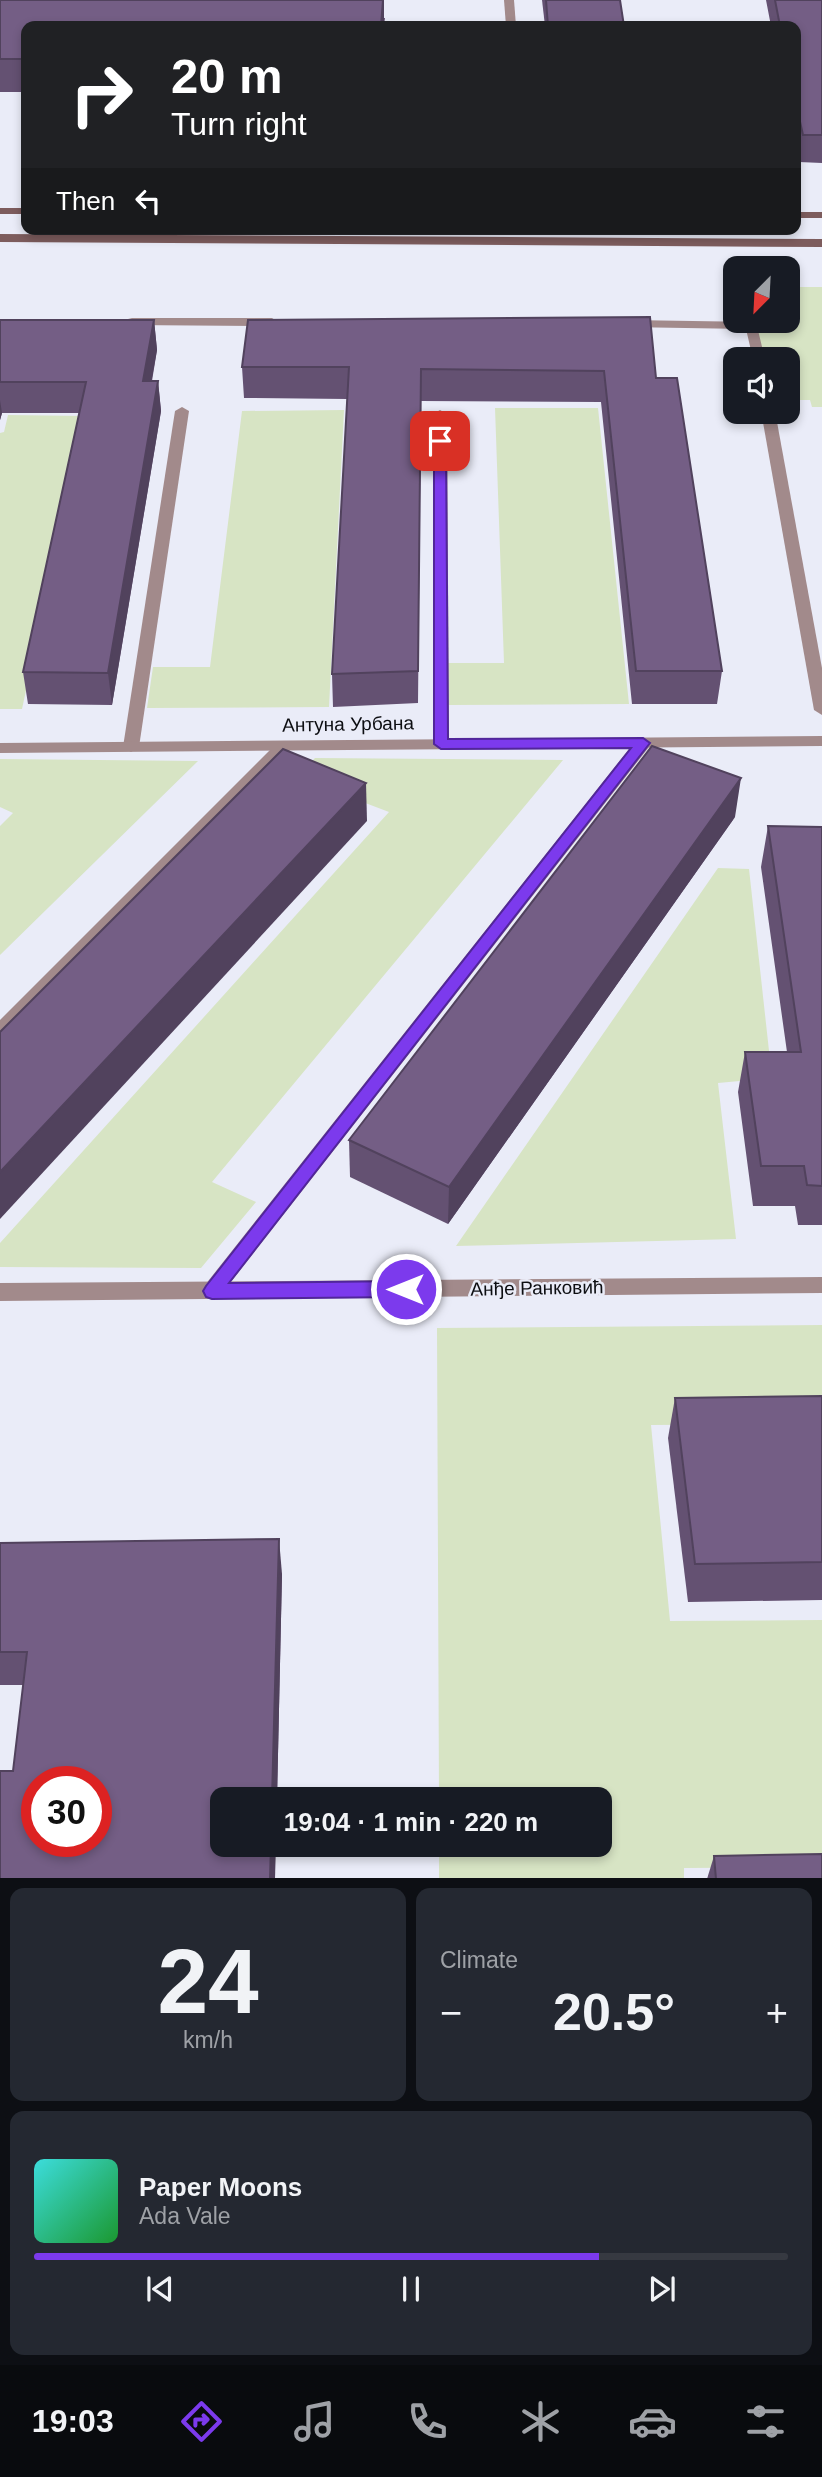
<!DOCTYPE html>
<meta charset="utf-8">
<style>
body{margin:0;font-family:Helvetica,sans-serif;background:#242831;color:#f1f3f6;height:100vh;display:flex;flex-direction:column;font-size:26px;white-space:nowrap}
*{box-sizing:border-box;margin:0}
p{font-size:23px;color:#9ea1a6}
.icon{flex:none;width:38px;height:38px;fill:none;stroke:currentColor;stroke-width:2;stroke-linecap:round;stroke-linejoin:round}
.map{position:relative;height:1878px;overflow:hidden}
.side{display:flex;flex-direction:column;gap:10px;padding:10px;background:#0d0f14;flex:1}
.side>*{flex:none}
.banner{position:absolute;left:21px;top:21px;width:780px;height:214px;border-radius:14px;box-shadow:0 4px 10px #0003;background:#202124;color:#fff;overflow:hidden}
.needle{width:46px;rotate:204deg}
.fabs{position:absolute;left:723px;top:256px;display:grid;gap:14px}
.fabs a{display:grid;place-items:center;width:77px;height:77px;border-radius:14px;background:#171b24;box-shadow:0 4px 10px #0003;font-size:35px}
.speed{position:absolute;left:21px;top:1766px;display:flex;gap:14px;font-size:35px;font-weight:700;text-align:center}
.speed>*{display:grid;place-content:center;width:91px;height:91px;border-radius:50%;background:#171b24;box-shadow:0 4px 10px #0003;line-height:1}
.speed .limit{border:10px solid #d22;background:#fff;color:#111}
.pin{position:absolute;display:grid;place-items:center;width:60px;height:60px;color:#fff;margin:-30px;border-radius:14px;box-shadow:0 4px 10px #0006}
.me{position:absolute;width:77px;margin:-38px;rotate:270deg;stroke-linejoin:round;filter:drop-shadow(0 0 5px #0008)}
.turn{display:flex;align-items:center;gap:24px;height:147px;padding:0 35px;font-size:32px}
.turn .icon{width:91px;height:91px;stroke-width:2.5}
.turn b{display:block;font-size:49px;line-height:60px}
.then{display:flex;align-items:center;height:66px;padding:0 35px;background:#0003;gap:14px;font-size:26px}
.big{font-size:52px;font-weight:700;line-height:1.1}
.side .card{flex:1;display:flex;flex-direction:column;justify-content:center;gap:10px;min-width:0;padding:0 24px;border-radius:14px;background:#242831}
.side .dial{align-items:center;gap:0}
.dial b{font-size:91px;line-height:1}
.song{display:flex;align-items:center;gap:21px}
.cover{width:84px;height:84px;border-radius:10px;background:linear-gradient(135deg,hsl(180 70% 55%),hsl(130 70% 35%))}
.played{height:7px;border-radius:4px;background:linear-gradient(90deg,#7c3aed 75%,#363941 75%)}
.keys{display:flex;justify-content:space-around;direction:ltr}
.heat{display:flex;justify-content:space-between;align-items:center;font-size:38px;direction:ltr}
.side .tiles{flex:1;display:grid;gap:10px;grid-template-columns:1fr 1fr}
.card:last-child{grid-column:span 2}
.trip{position:absolute;left:210px;top:1787px;width:402px;height:70px;border-radius:14px;background:#171b24;box-shadow:0 4px 10px #0003;font-weight:700;line-height:70px;text-align:center}
.tab-bar{display:flex;height:112px;justify-content:space-around;align-items:center;background:#090b0e;color:#9ea1a6}
.tab-bar .icon{width:49px;height:49px}
.tab-bar .on{color:#7c3aed}
.tab-bar b{font-size:32px;color:#f1f3f6}
.map>svg:first-child{display:block}
.green{fill:#d7e4c4}
.lines{fill:none;stroke-linecap:round;stroke-linejoin:round}
.service{fill:#a28a8b;fill-rule:evenodd}
.minor{fill:#a28a8b;fill-rule:evenodd}
.secondary{fill:#7d5c5d;fill-rule:evenodd}
.wall{fill:#645172}
.shaded-wall{fill:#51425d}
.building{fill:#745e85;stroke:#51425d;stroke-width:2;fill-rule:evenodd}
.route{fill:#7c3aed;stroke:#51269a;stroke-width:2}
.labels{text-anchor:middle;dominant-baseline:central;stroke-width:5;stroke-linejoin:round;paint-order:stroke}
.street-label{font-size:19px;fill:#0d0e12;stroke:#eaecf8}
</style>
<div class="map">
<svg width="822" height="1879" viewBox="0 0 822 1879">
<rect width="100%" height="100%" fill="#eaecf8"/>
<g class="green">
<path d="M 788,287 L 822,287 L 822,407 L 812,407 L 810,400 L 788,400 L 788,359 L 762,359 L 755,320 L 788,320 Z"/>
<path d="M 495,408 L 598,408 L 629,704 L 447,705 L 448,663 L 504,663 Z"/>
<path d="M 344,410 L 329,707 L 147,708 L 153,667 L 210,667 L 242,411 Z"/>
<path d="M 8,415 L 85,416 L 22,709 L 0,709 L 0,433 L 4,432 Z"/>
<path d="M 315,758 L 563,760 L 212,1182 L 256,1202 L 201,1268 L 0,1267 L 0,1243 L 389,812 L 297,777 Z"/>
<path d="M 0,759 L 198,761 L 0,955 L 0,826 L 13,813 L 0,807 Z"/>
<path d="M 718,868 L 749,869 L 772,1078 L 718,1083 L 736,1239 L 456,1246 Z"/>
<path d="M 822,1325 L 822,1424 L 651,1425 L 670,1621 L 822,1620 L 822,1867 L 684,1868 L 684,1879 L 439,1878 L 439,1845 L 600,1844 L 600,1799 L 439,1799 L 437,1328 Z"/>
</g>
<g class="lines">
<g class="service">
<path d="M 132,318 L 272,318 L 278,322 L 272,326 L 128,325 L 128,319 Z"/>
<path d="M 629,320 L 756,322 L 765,359 L 753,359 L 746,329 L 625,327 L 623,324 Z"/>
<path d="M 182,407 L 189,411 L 139,747 L 131,752 L 123,747 L 175,411 Z"/>
<path d="M 440,410 L 447,414 L 449,744 L 441,749 L 433,744 L 433,414 Z"/>
<path d="M 761,411 L 775,411 L 822,668 L 822,715 L 814,710 Z"/>
<path d="M 643,738 L 651,743 L 649,747 L 219,1297 L 212,1300 L 205,1297 L 202,1291 L 205,1285 L 637,739 Z"/>
<path d="M 284,741 L 290,742 L 292,746 L 290,750 L 6,1036 L 0,1038 L 0,1020 L 278,742 Z"/>
</g>
<g class="minor">
<path d="M 504,0 L 514,0 L 516,26 L 506,26 Z"/>
<path d="M 822,736 L 822,746 L 0,753 L 0,743 Z"/>
<path d="M 822,1277 L 822,1293 L 0,1301 L 0,1283 Z"/>
</g>
<g class="secondary">
<rect x="0" y="208" width="26" height="6"/>
<rect x="796" y="212" width="26" height="6"/>
<path d="M 0,234 L 822,239 L 822,247 L 0,242 Z"/>
</g>
</g>
<g class="wall">
<path d="M 0,0 L 385,18 L 384,26 L 26,26 L 26,92 L 0,92 Z"/>
<path d="M 542,0 L 620,0 L 624,26 L 545,26 Z"/>
<path d="M 766,0 L 822,0 L 822,163 L 799,162 L 796,150 L 796,26 L 771,26 Z"/>
<path d="M 0,320 L 154,320 L 157,350 L 152,381 L 158,381 L 161,411 L 112,705 L 28,704 L 23,672 L 79,413 L 2,413 L 0,420 Z"/>
<path d="M 248,320 L 656,378 L 722,671 L 717,704 L 632,704 L 601,402 L 421,401 L 418,703 L 333,707 L 332,674 L 347,399 L 244,398 L 242,367 Z"/>
<path d="M 735,817 L 448,1224 L 350,1177 L 349,1140 Z"/>
<path d="M 768,826 L 822,827 L 822,1225 L 798,1225 L 795,1206 L 753,1206 L 738,1092 L 745,1052 L 787,1052 L 761,867 Z"/>
<path d="M 822,1396 L 822,1600 L 688,1602 L 668,1438 L 675,1398 Z"/>
<path d="M 0,1543 L 282,1574 L 277,1799 L 222,1799 L 13,1771 L 23,1685 L 0,1685 Z"/>
<path d="M 714,1856 L 822,1879 L 707,1879 Z"/>
</g>
<g class="shaded-wall">
<path d="M 383,0 L 384,0 L 384,26 L 381,26 Z"/>
<path d="M 154,320 L 157,350 L 146,411 L 143,381 Z"/>
<path d="M 158,381 L 161,411 L 112,705 L 108,673 Z"/>
<path d="M 0,400 L 2,413 L 0,420 Z"/>
<path d="M 741,778 L 735,817 L 448,1224 L 449,1187 Z"/>
<path d="M 366,783 L 367,821 L 0,1219 L 0,1172 Z"/>
<path d="M 279,1539 L 282,1574 L 277,1799 L 272,1799 Z"/>
<path d="M 271,1844 L 276,1844 L 275,1879 L 270,1879 Z"/>
</g>
<g class="building">
<path d="M 0,0 L 383,0 L 381,26 L 26,26 L 26,59 L 0,59 Z"/>
<path d="M 546,0 L 620,0 L 624,26 L 548,26 Z"/>
<path d="M 775,0 L 822,0 L 822,135 L 803,135 L 796,104 L 796,26 L 780,26 Z"/>
<path d="M 650,317 L 656,378 L 677,378 L 722,671 L 636,671 L 604,371 L 421,369 L 418,671 L 332,674 L 349,367 L 242,367 L 248,320 Z"/>
<path d="M 0,320 L 154,320 L 143,381 L 158,381 L 108,673 L 23,672 L 86,382 L 0,382 Z"/>
<path d="M 652,746 L 741,778 L 449,1187 L 349,1140 Z"/>
<path d="M 283,749 L 366,783 L 0,1172 L 0,1032 Z"/>
<path d="M 768,826 L 822,827 L 822,1186 L 807,1185 L 804,1166 L 761,1166 L 745,1052 L 801,1052 Z"/>
<path d="M 822,1396 L 822,1562 L 695,1564 L 675,1398 Z"/>
<path d="M 279,1539 L 272,1799 L 222,1799 L 222,1844 L 271,1844 L 270,1879 L 0,1879 L 0,1771 L 13,1771 L 27,1652 L 0,1652 L 0,1543 ZM 37,1782 L 96,1782 L 96,1841 L 37,1841 Z"/>
<path d="M 822,1854 L 822,1879 L 716,1879 L 714,1856 Z"/>
</g>
<path class="route" d="M 440,438 L 446,441 L 448,739 L 643,738 L 650,743 L 229,1283 L 406,1281 L 413,1284 L 416,1289 L 413,1295 L 406,1297 L 212,1299 L 206,1297 L 203,1291 L 206,1286 L 631,748 L 441,749 L 434,744 L 434,441 Z"/>
<g class="labels">
<g class="street-label">
<text transform="translate(348 724) rotate(-1)">Антуна Урбана</text>
<text transform="translate(537 1288) rotate(-1)">Анђе Ранковић</text>
</g>
</g>
</svg>
<div class="fabs">
<a><svg class="needle" viewBox="-14 -14 28 28"><path d="M0-13l5 13h-10z" fill="#e53935"/><path d="M0 13l5-13h-10z" fill="#9ea1a6"/></svg></a>
<a><svg class="icon" aria-label="sound" viewBox="0 0 24 24"><path d="M4 9h4l5-4v14l-5-4H4zM17 9q2 3 0 6"/></svg></a>
</div>
<div class="speed"><div class="limit">30</div></div>
<div class="pin" style="left:440px;top:441px;background:#d93025"><svg class="icon" aria-label="arrive" viewBox="0 0 24 24"><path d="M6 21V4h12l-3 4 3 4H6"/></svg></div>
<svg class="me" style="left:406px;top:1289px" viewBox="-20 -20 40 40"><circle r="17" fill="#7c3aed" stroke="#fff" stroke-width="3"/><path d="M0-11L8 9 0 5-8 9z" fill="#fff"/></svg>
<div class="trip">19:04 · 1 min · 220 m</div>
<div class="banner">
<div class="turn"><svg class="icon" aria-label="right" viewBox="0 0 24 24"><path d="M7 20v-9h11M14 6l5 5-5 5"/></svg><div><b>20 m</b>Turn right</div></div>
<div class="then">Then<svg class="icon" aria-label="left" viewBox="0 0 24 24"><path d="M17 20v-9H6M10 6l-5 5 5 5"/></svg></div>
</div>
</div>
<section class="side">
<div class="tiles">
<div class="card dial"><b>24</b><p>km/h</p></div>
<div class="card"><p>Climate</p>
<div class="heat"><a>−</a><b class="big">20.5°</b><a>+</a></div>
</div>
<div class="card">
<div class="song"><i class="cover"></i><div><b>Paper Moons</b><p>Ada Vale</p></div></div>
<div class="played"></div>
<div class="keys"><svg class="icon" aria-label="previous" viewBox="0 0 24 24"><path d="M18 5L8 12l10 7zM5 5v14"/></svg><svg class="icon" aria-label="pause" viewBox="0 0 24 24"><path d="M8 5v14M16 5v14"/></svg><svg class="icon" aria-label="next" viewBox="0 0 24 24"><path d="M6 5l10 7-10 7zM19 5v14"/></svg></div>
</div>
</div>
</section>
<nav class="tab-bar">
<b>19:03</b>
<svg class="icon on" aria-label="directions" viewBox="0 0 24 24"><path d="M12 3l9 9-9 9-9-9zM9 14v-3h6M13 9l2 2-2 2"/></svg>
<svg class="icon" aria-label="music" viewBox="0 0 24 24"><path d="M9 18V5l10-2v13"/><circle cx="6" cy="18" r="3"/><circle cx="16" cy="16" r="3"/></svg>
<svg class="icon" aria-label="phone" viewBox="0 0 24 24"><path d="M5 4h4l2 5-3 2q2 4 5 5l2-3 5 2v4C11 20 4 13 5 4z"/></svg>
<svg class="icon" aria-label="climate" viewBox="0 0 24 24"><path d="M12 3v18M4 7l16 10M4 17L20 7"/></svg>
<svg class="icon" aria-label="car" viewBox="0 0 24 24"><path d="M5 17H2v-5l4-1 3-4h7l3 4 3 1v5h-3M9 17h6M6 11h13"/><circle cx="7" cy="17" r="2"/><circle cx="17" cy="17" r="2"/></svg>
<svg class="icon" aria-label="filters" viewBox="0 0 24 24"><path d="M4 7h16M4 17h16"/><circle cx="9" cy="7" r="2"/><circle cx="15" cy="17" r="2"/></svg>
</nav>
